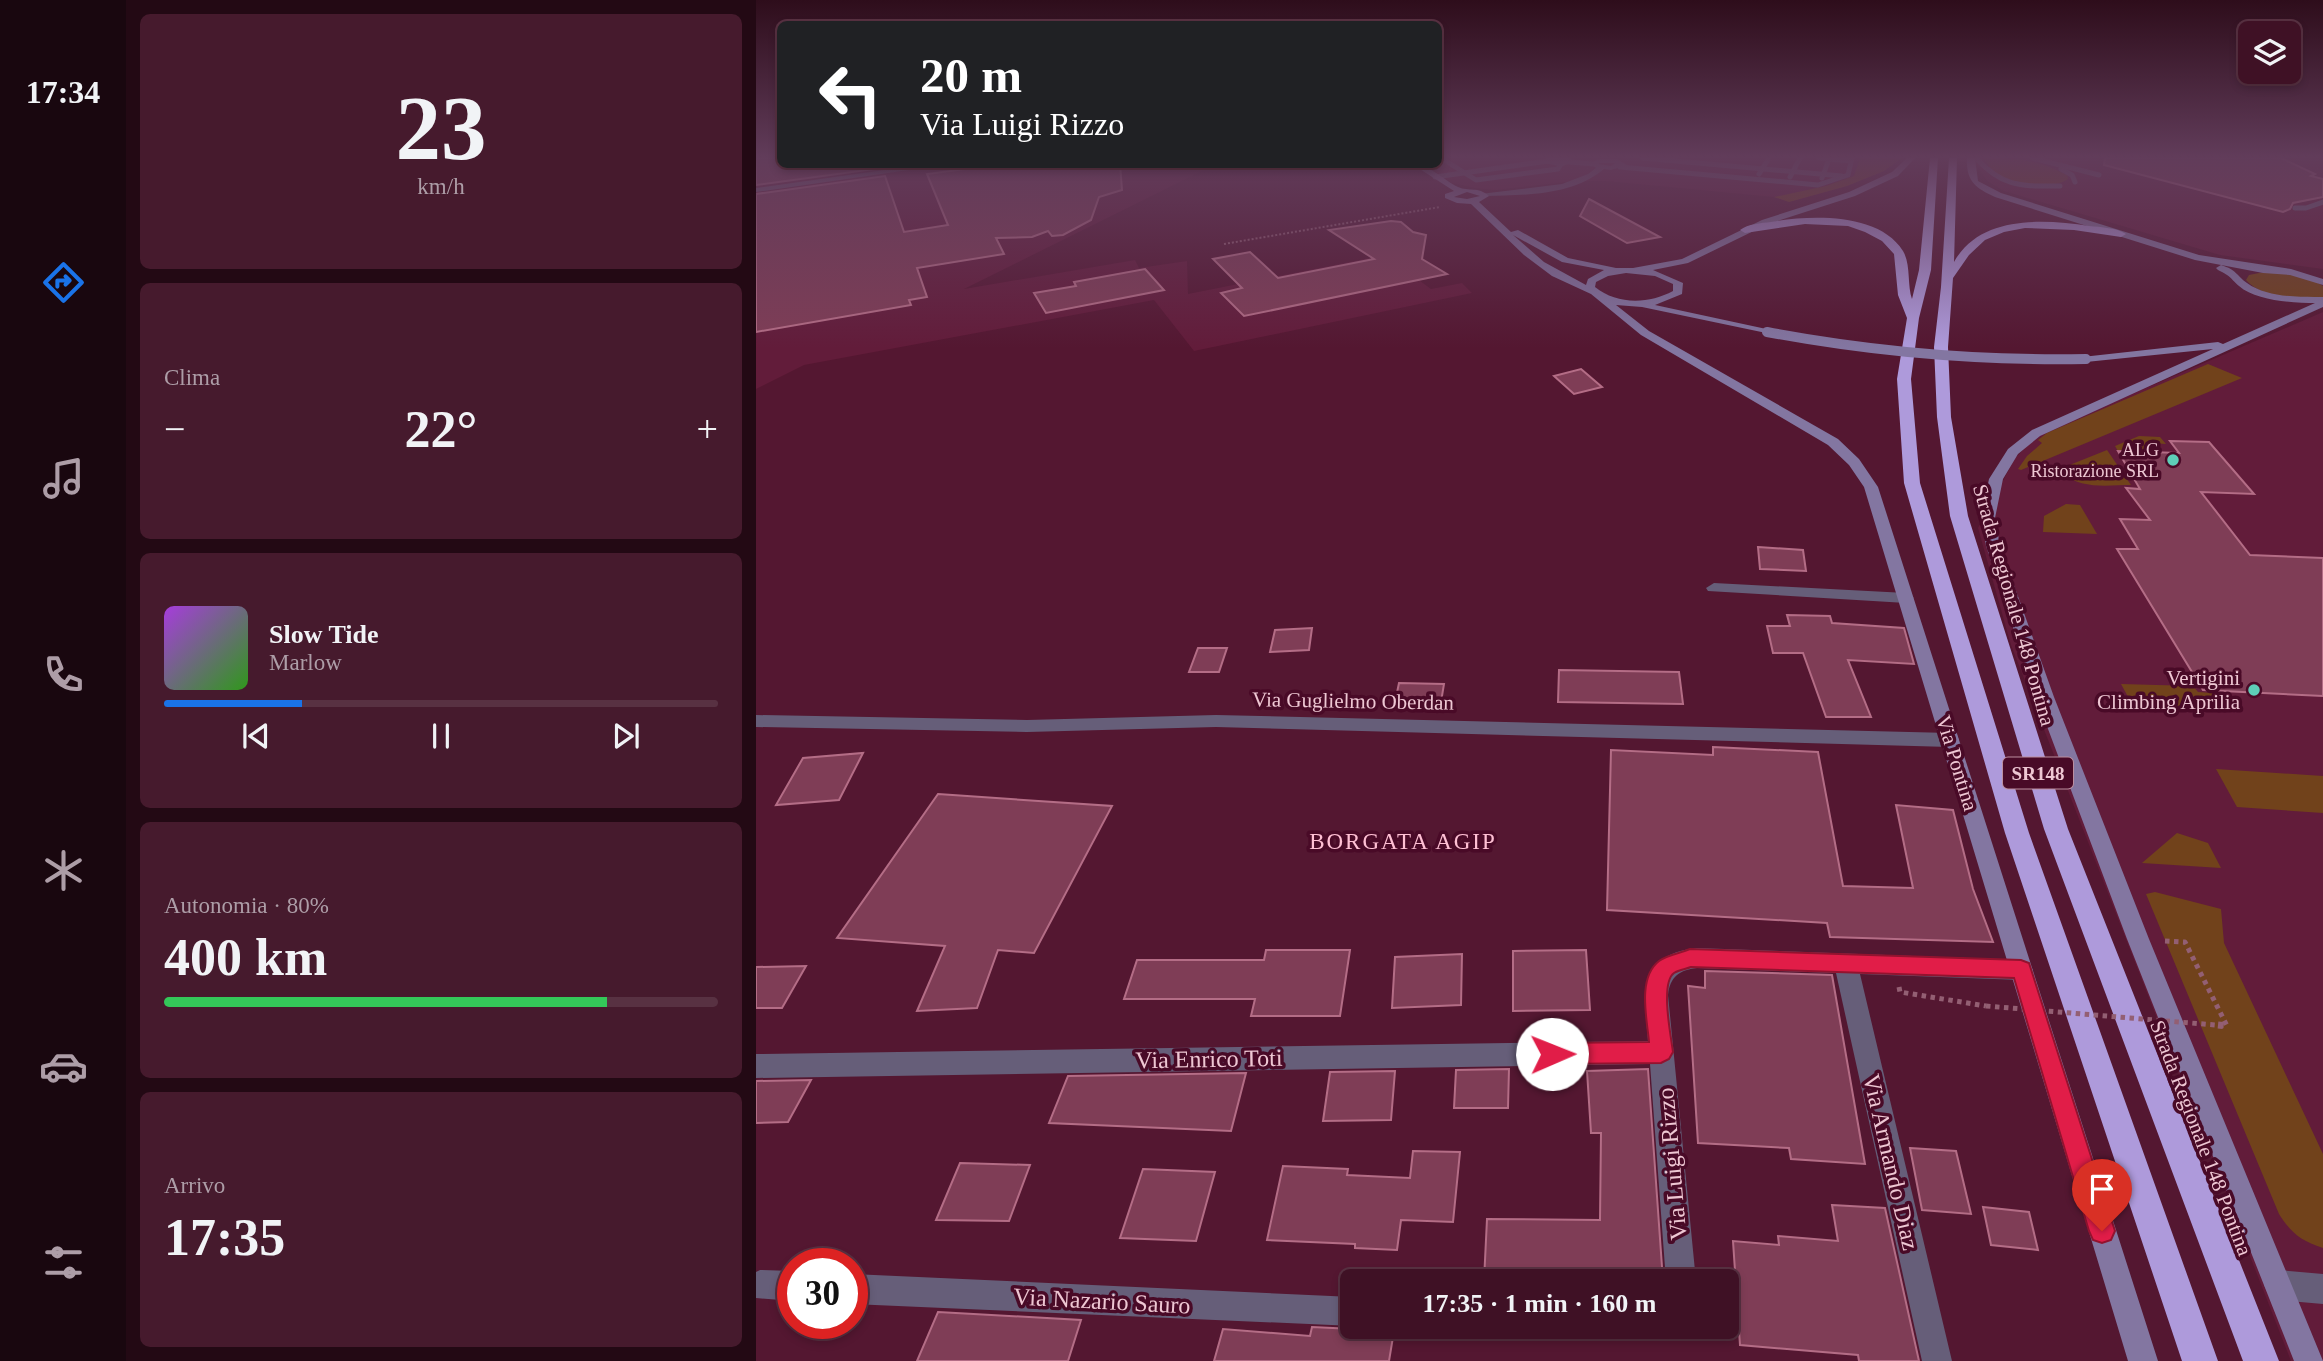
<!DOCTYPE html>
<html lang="it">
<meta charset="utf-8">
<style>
body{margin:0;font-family:"Times New Roman",serif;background:#461a2d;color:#f1f3f6;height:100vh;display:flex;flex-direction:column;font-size:26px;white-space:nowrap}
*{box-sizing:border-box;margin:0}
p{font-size:23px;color:#ad9da7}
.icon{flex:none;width:38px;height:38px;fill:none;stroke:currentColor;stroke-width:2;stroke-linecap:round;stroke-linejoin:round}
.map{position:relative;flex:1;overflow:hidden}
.side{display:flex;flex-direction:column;gap:14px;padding:14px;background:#230914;width:630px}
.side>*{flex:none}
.banner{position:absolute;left:21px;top:21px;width:665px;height:147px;border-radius:10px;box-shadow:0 4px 10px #0003,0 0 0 2px #583142;background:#202124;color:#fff;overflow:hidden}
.controls{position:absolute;left:1482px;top:21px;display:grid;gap:14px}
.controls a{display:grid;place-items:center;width:63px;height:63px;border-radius:10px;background:#3f1125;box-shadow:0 4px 10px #0003,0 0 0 2px #583142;font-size:35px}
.speed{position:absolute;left:21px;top:1248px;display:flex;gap:14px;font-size:35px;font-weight:700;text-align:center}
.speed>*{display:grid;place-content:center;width:91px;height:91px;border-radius:50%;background:#3f1125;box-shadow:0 4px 10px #0003,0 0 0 2px #583142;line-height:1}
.speed .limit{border:10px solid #d22;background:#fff;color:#111}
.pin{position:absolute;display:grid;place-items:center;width:60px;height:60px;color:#fff;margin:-72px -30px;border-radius:50% 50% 50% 0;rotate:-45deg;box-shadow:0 0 7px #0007}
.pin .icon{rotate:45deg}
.me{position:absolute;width:77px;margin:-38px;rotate:89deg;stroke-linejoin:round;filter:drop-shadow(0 0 5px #0008)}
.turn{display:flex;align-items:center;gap:24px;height:147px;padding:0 28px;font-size:32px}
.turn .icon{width:91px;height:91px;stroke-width:2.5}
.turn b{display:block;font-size:49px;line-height:60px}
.big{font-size:52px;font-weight:600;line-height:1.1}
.side .widget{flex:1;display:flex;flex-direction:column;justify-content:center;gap:10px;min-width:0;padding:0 24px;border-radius:10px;background:#461a2d}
.side .dial{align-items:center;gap:0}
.dial b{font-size:91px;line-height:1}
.song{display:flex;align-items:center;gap:21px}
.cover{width:84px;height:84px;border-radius:10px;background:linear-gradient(135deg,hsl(280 70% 55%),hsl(110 70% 35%))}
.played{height:7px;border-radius:4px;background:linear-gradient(90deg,#1a73e8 25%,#583142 25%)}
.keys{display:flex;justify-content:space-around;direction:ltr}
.heat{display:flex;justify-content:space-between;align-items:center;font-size:38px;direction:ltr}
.charge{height:10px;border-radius:5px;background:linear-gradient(90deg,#34c759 80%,#583142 0)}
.trip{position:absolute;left:584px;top:1269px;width:399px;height:70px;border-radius:10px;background:#3f1125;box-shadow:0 4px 10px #0003,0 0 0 2px #583142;font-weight:600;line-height:70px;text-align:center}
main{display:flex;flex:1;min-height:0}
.menu{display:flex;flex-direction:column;width:126px;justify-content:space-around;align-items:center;background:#19070f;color:#ad9da7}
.menu .icon{width:49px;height:49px}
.menu .selected{color:#1a73e8}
.menu b{font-size:32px;color:#f1f3f6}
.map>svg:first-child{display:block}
.built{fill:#621c3a}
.green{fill:#71421b}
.building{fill:#7f3d56;stroke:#b46d86;stroke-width:2}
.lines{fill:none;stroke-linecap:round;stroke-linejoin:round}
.path-far1{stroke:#935f73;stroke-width:2;stroke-dasharray:2 2;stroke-linecap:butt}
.path{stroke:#935f73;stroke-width:5;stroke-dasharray:4.5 4.5;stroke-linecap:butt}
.lane{stroke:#665e79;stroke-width:5}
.street{fill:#665e79;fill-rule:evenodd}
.secondary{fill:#8376a1;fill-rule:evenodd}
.highway{fill:#ae9adb;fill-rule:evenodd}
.path-bridge-far1{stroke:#935f73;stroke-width:5;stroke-dasharray:4.5 4.5;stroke-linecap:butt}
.path-bridge{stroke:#935f73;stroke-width:7;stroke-dasharray:5 5;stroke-linecap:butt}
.secondary-bridge{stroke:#8376a1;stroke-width:10}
.route{fill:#e11d48;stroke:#92132f;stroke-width:2}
.poi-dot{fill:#5eceb7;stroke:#490a27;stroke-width:2.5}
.labels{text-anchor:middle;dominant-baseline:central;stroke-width:7;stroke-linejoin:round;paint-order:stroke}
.far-poi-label{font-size:18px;fill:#eec7d3;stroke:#490a27;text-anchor:end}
.shield{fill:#490a27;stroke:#bc8e9f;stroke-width:2}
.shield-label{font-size:19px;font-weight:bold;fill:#eec7d3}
.street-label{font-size:21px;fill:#eec7d3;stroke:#490a27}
.poi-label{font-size:21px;fill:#eec7d3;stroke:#490a27;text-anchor:end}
.neighbourhood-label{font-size:23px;letter-spacing:2px;fill:#ffc0d4;stroke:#490a27}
.near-street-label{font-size:24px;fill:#eec7d3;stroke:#490a27}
</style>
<main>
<nav class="menu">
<b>17:34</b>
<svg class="icon selected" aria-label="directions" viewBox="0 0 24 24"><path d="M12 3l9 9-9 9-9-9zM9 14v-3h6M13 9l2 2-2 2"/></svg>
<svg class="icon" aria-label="music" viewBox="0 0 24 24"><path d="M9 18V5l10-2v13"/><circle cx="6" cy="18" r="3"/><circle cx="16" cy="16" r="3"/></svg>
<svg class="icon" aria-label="phone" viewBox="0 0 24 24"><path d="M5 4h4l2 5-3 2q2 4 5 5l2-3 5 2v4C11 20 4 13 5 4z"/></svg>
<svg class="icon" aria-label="climate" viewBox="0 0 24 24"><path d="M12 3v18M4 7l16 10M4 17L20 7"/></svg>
<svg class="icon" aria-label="car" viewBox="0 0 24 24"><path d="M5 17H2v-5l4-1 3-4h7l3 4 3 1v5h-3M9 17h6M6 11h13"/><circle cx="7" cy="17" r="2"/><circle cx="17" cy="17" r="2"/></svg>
<svg class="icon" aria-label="filters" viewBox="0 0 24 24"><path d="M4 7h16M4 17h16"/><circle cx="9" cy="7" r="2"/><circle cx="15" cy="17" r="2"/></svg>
</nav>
<section class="side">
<div class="widget dial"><b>23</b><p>km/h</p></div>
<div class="widget"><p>Clima</p>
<div class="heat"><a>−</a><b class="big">22°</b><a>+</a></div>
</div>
<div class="widget">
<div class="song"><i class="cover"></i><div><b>Slow Tide</b><p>Marlow</p></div></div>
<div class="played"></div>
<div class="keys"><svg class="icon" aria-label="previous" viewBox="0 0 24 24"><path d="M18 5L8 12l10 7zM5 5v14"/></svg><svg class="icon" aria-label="pause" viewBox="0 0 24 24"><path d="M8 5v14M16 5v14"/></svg><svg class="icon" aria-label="next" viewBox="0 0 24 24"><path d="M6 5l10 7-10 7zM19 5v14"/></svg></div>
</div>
<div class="widget"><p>Autonomia · 80%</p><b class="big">400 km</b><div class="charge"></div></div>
<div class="widget"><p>Arrivo</p><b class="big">17:35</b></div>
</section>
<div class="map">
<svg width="1567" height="1361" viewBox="0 0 1567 1361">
<rect width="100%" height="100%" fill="#541731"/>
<g class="built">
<path d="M 0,158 L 24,158 L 24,164 L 458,165 L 208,289 L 379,260 L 383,268 L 431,261 L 432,294 L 629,255 L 675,289 L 706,283 L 716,293 L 438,351 L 398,300 L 48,365 L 0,389 Z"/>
<path d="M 683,158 L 1146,158 L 1128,171 L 1091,186 L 1033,202 L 1018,197 L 850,181 L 819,181 L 740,190 L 719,188 L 696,183 L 668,165 L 682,164 Z"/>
<path d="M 1163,158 L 1567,158 L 1567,269 L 1464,255 L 1248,191 L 1231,181 L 1219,163 Z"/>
<path d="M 1567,312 L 1567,1361 L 1535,1361 L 1255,645 L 1222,528 L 1259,458 L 1283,434 Z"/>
</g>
<g class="green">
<path d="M 1104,158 L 1146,158 L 1128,171 L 1091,186 L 1033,202 L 1018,197 L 1070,186 L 1098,176 Z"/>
<path d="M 1227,158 C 1261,158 1280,159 1311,175 L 1312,179 C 1297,190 1256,186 1242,175 C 1236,171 1231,163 1227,158 Z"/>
<path d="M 1503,273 C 1524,272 1549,274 1567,286 L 1567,297 C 1546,302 1505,298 1490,280 L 1493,275 Z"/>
<path d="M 1452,364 L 1486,378 L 1265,470 L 1262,469 L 1271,456 L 1286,443 L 1282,440 L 1291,433 Z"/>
<path d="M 1383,436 L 1404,437 L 1410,444 L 1396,443 L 1400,450 L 1362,451 L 1359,446 Z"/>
<path d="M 1351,450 L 1375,485 C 1352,485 1323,490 1307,472 L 1311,466 Z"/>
<path d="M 1310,504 L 1324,505 L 1341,534 L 1287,532 L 1288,516 Z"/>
<path d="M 1365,684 L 1437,686 L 1442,692 L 1457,693 L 1468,709 L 1386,704 L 1371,695 Z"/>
<path d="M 1460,769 L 1567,776 L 1567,813 L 1481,807 Z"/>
<path d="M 1421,833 L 1452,843 L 1465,868 L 1386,863 Z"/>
<path d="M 1399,892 L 1465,909 L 1468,943 L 1567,1154 L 1567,1248 C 1545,1241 1535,1233 1523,1214 L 1390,894 Z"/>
</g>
<g class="building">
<path d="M 0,158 L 24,158 L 24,164 L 125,164 L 126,168 L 0,185 Z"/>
<path d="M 1349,158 L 1525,158 L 1559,174 L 1555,176 L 1567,179 L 1567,197 L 1537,203 L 1534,209 L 1527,212 L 1348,165 Z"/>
<path d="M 248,164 L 364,164 L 366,190 L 343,197 L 335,220 L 307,235 L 296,236 L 292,231 L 276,237 L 240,238 L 248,254 L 161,268 L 171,297 L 153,300 L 155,305 L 0,332 L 0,194 L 129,176 L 148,232 L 192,225 L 171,174 Z"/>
<path d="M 833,199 L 904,237 L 871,243 L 824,216 Z"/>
<path d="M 635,221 L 645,222 L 657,232 L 670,235 L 666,259 L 691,274 L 488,316 L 465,293 L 486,288 L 457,259 L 494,252 L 522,278 L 618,259 L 573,230 Z"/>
<path d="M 389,269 L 408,290 L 290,313 L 278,293 L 320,286 L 318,282 Z"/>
<path d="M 825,369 L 846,387 L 818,394 L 798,376 Z"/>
<path d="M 1414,441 L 1453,442 L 1498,494 L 1445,492 L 1494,555 L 1567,558 L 1567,696 L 1447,690 L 1361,549 L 1382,549 L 1364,519 L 1394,520 L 1370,488 L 1384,489 L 1362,451 L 1423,453 Z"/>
<path d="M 1002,547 L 1047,550 L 1050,571 L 1004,569 Z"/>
<path d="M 1031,615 L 1074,616 L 1076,623 L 1148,628 L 1158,664 L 1092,660 L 1115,717 L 1070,717 L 1047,653 L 1017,653 L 1011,626 L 1034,626 Z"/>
<path d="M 556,628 L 553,650 L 514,652 L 519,630 Z"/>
<path d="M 442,648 L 471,648 L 463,672 L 433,672 Z"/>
<path d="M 803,670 L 923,672 L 927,704 L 802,702 Z"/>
<path d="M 643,683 L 688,684 L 684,708 L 638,707 Z"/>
<path d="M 957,747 L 1062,752 L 1087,886 L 1157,888 L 1140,805 L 1197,810 L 1217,889 L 1237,942 L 1074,937 L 1071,923 L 851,910 L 855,750 L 957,755 Z"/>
<path d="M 107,753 L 83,800 L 20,805 L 47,758 Z"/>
<path d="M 182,794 L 356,806 L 278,953 L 242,950 L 221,1008 L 161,1011 L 189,946 L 81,938 Z"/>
<path d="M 510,950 L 594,950 L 584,1016 L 495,1016 L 499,999 L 368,999 L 381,960 L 508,960 Z"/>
<path d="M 830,950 L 834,1010 L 757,1011 L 757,951 Z"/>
<path d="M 706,954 L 705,1005 L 636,1008 L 639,957 Z"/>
<path d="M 50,966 L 26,1008 L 0,1008 L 0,967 Z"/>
<path d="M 949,971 L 1076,975 L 1109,1164 L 1035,1159 L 1033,1148 L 942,1143 L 932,986 L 949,988 Z"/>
<path d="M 753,1069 L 752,1108 L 698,1108 L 700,1070 Z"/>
<path d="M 892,1069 L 907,1281 L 728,1281 L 731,1219 L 844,1220 L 845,1133 L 835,1133 L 831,1071 Z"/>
<path d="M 639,1071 L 635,1120 L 567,1121 L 574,1072 Z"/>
<path d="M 490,1073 L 475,1131 L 293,1123 L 312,1076 Z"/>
<path d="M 55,1080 L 32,1122 L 0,1123 L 0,1081 Z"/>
<path d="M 1154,1148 L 1200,1151 L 1215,1214 L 1166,1210 Z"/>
<path d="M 657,1151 L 704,1152 L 697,1222 L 645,1220 L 641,1250 L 599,1248 L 599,1244 L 511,1240 L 527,1166 L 592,1169 L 591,1175 L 654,1178 Z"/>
<path d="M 204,1163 L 274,1165 L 253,1221 L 180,1220 Z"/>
<path d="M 387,1169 L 459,1172 L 440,1241 L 364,1238 Z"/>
<path d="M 1076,1205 L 1129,1208 L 1163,1361 L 1103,1361 L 1102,1355 L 984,1345 L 977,1241 L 1023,1245 L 1022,1236 L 1082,1241 Z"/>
<path d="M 1227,1207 L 1273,1212 L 1282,1250 L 1235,1245 Z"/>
<path d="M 182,1312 L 325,1320 L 312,1361 L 161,1361 Z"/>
<path d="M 556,1327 L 638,1331 L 633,1361 L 458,1361 L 467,1329 L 554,1336 Z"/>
</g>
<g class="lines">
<path class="path-far1" d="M 468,244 L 684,207"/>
<g class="path">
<path d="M 1409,941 L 1429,942 L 1471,1026"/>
<path d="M 1143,987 L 1144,992 L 1230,1006"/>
</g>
<g class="lane">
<path d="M 685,158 L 720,180 L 802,169 L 805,164"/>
<path d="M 797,158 L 814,161 L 805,164 L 792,161 Z"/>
<path d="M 887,158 L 1086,176"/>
<path d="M 1063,158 L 1095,161"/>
<path d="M 1220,158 C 1247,188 1266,186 1304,186"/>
<path d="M 1276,158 L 1343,175"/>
<path d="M 814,162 L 838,164"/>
<path d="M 864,167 L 1062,185 L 1092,175 L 1096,158"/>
<path d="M 1305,169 L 1316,175 L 1319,182"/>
<path d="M 1003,174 L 1013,158"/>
<path d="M 679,177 L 792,161"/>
<path d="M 1034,177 L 1044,158"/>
<path d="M 1066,178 L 1073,159"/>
<path d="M 1539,208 L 1550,208 L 1567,202"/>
</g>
<g class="street">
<path d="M 843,159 L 861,159 L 871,165 L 855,170 L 848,169 C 816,196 768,195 728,196 L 724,194 L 806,184 L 832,174 L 840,168 L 834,163 ZM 859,163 L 855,166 L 842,164 L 844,163 Z"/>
<path d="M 171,164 L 194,164 L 0,192 L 0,188 Z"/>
<path d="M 958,583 L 1150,593 L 1158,598 L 1150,603 L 952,591 L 950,588 Z"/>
<path d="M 0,715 L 271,720 L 460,715 L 1194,733 L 1201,735 L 1203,740 L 1201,745 L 1194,747 L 460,727 L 271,732 L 0,727 Z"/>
<path d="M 941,948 L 1265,960 L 1273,963 L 1277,970 L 1273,977 L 1265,980 L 1104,974 L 1196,1361 L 1166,1361 L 1080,973 L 941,968 C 923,970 914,977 912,995 L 940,1281 L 910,1281 L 894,1064 L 0,1078 L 0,1054 L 892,1041 C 888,995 881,954 941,948 Z"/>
<path d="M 4,1270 L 37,1271 L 37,1301 L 0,1298 L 0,1272 Z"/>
<path d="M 1523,1270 L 1567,1274 L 1567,1304 L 1523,1300 L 1513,1295 L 1508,1285 L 1513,1275 Z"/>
<path d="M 96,1274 L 597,1297 L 598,1326 L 96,1304 Z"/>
</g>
<g class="secondary">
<path d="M 1151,158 L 1159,158 L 1142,176 L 1099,196 L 1012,224 L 932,263 L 897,270 L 927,283 L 926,294 L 899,305 L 1015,330 L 1015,334 L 886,307 L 860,305 L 893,331 L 1082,439 L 1103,459 L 1122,487 L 1402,1361 L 1372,1361 L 1108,487 L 1093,465 L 1072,445 L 885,335 L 835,294 L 796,276 L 768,255 L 715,204 L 701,203 L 689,198 L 689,194 L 698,191 L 656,164 C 673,164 686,179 702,187 C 713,192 722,186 733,196 L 723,202 L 755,232 L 762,230 L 812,258 L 860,268 L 877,268 L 926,259 L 1006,220 L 1093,192 L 1136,172 ZM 711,192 L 724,196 L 711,199 L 698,197 ZM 757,235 L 806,262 L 848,270 L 832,279 L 830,285 L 788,262 ZM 870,273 L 899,276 L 917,284 L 917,291 C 893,304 861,305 839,287 L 840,282 L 852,276 Z"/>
<path d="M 1211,158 L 1219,158 L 1222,181 L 1245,193 L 1443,255 L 1535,269 L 1567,279 L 1567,285 L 1534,275 L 1507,273 L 1439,260 L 1239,197 C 1219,188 1210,181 1211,158 Z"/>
<path d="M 1465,265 C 1481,270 1480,275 1491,283 C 1512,298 1543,297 1567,297 L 1567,307 L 1284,436 L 1262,454 L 1247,479 L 1239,518 L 1244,546 L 1298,697 L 1393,939 L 1567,1361 L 1538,1361 L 1371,939 L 1280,697 L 1230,546 L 1225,518 L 1233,479 L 1252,449 L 1276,430 L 1457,349 L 1330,362 L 1326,361 L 1326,357 L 1462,342 L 1467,344 L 1559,303 C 1538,303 1500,301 1483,286 C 1473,277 1476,277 1462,270 L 1460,268 Z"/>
</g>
<g class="highway">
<path d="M 1174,158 L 1182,158 L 1175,270 L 1163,318 L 1155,379 L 1164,483 L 1273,833 L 1462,1361 L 1426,1361 L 1249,833 L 1148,483 L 1141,379 L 1151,318 L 1142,295 L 1138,254 L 1126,241 L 1109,232 L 1092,226 L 1049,224 L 989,233 L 984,230 C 992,224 1005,223 1015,222 C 1053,215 1123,212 1147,251 C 1155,264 1151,285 1156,299 L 1163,270 Z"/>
<path d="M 1193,158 L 1201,158 L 1198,262 C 1224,215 1287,219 1333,226 C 1345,227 1361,228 1370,234 L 1365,237 L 1318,230 L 1269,228 L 1248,232 L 1229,240 L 1213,255 L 1197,278 L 1192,347 L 1195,417 L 1212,516 L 1312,829 L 1523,1361 L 1487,1361 L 1288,829 L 1194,516 L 1181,417 L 1178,347 L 1185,287 Z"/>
</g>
<path class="path-bridge-far1" d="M 1230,1006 L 1471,1026"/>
<path class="path-bridge" d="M 1462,1025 L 1471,1026"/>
<path class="secondary-bridge" d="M 1011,332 C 1117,352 1222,361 1330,359"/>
</g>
<linearGradient id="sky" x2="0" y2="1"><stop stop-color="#2e0d1b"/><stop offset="0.45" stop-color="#613c5a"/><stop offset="1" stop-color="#613c5a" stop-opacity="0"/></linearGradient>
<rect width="1567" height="348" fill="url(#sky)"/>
<path class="route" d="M 934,949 L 1265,960 L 1273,963 L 1359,1231 L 1355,1240 L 1346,1243 L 1337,1240 L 1333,1231 L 1258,978 L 935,967 C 930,969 923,970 918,973 C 904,983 915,1036 917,1052 L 913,1059 L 905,1063 L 796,1064 L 788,1061 L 784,1054 L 788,1046 L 796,1043 L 893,1042 C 891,1019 881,978 903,961 C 911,955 925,953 934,949 Z"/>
<g class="poi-dot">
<circle cx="1417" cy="460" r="7"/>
<circle cx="1498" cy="690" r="7"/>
</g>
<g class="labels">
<g class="far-poi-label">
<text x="1403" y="450">ALG<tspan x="1403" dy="21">Ristorazione SRL</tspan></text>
</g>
<rect class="shield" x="1247" y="757.5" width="70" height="31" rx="5"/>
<g class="shield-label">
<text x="1282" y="773">SR148</text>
</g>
<g class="street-label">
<text transform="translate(1258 605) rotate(74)">Strada Regionale 148 Pontina</text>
<text transform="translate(597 701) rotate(1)">Via Guglielmo Oberdan</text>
<text transform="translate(1201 763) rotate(73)">Via Pontina</text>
<text transform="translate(1445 1138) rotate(69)">Strada Regionale 148 Pontina</text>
</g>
<g class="poi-label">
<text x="1484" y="678">Vertigini<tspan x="1484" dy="24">Climbing Aprilia</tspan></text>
</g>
<g class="neighbourhood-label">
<text x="647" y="841">BORGATA AGIP</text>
</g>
<g class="near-street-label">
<text transform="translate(453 1059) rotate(-1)">Via Enrico Toti</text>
<text transform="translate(1135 1162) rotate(77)">Via Armando Diaz</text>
<text transform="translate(916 1164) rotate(-95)">Via Luigi Rizzo</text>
<text transform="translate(346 1301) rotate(3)">Via Nazario Sauro</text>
</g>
</g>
</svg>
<div class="controls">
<a><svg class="icon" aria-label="layers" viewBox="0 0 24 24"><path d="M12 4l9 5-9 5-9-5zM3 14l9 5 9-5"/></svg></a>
</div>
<div class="speed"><div class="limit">30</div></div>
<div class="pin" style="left:1346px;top:1231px;background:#d93025"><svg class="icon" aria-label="arrive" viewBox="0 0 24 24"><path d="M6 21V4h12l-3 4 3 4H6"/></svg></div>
<svg class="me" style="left:796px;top:1054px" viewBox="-20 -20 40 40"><circle r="19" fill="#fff"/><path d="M0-13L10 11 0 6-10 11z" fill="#e11d48"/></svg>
<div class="trip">17:35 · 1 min · 160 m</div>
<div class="banner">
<div class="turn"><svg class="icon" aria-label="left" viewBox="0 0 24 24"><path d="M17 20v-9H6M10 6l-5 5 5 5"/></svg><div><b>20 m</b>Via Luigi Rizzo</div></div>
</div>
</div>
</main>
